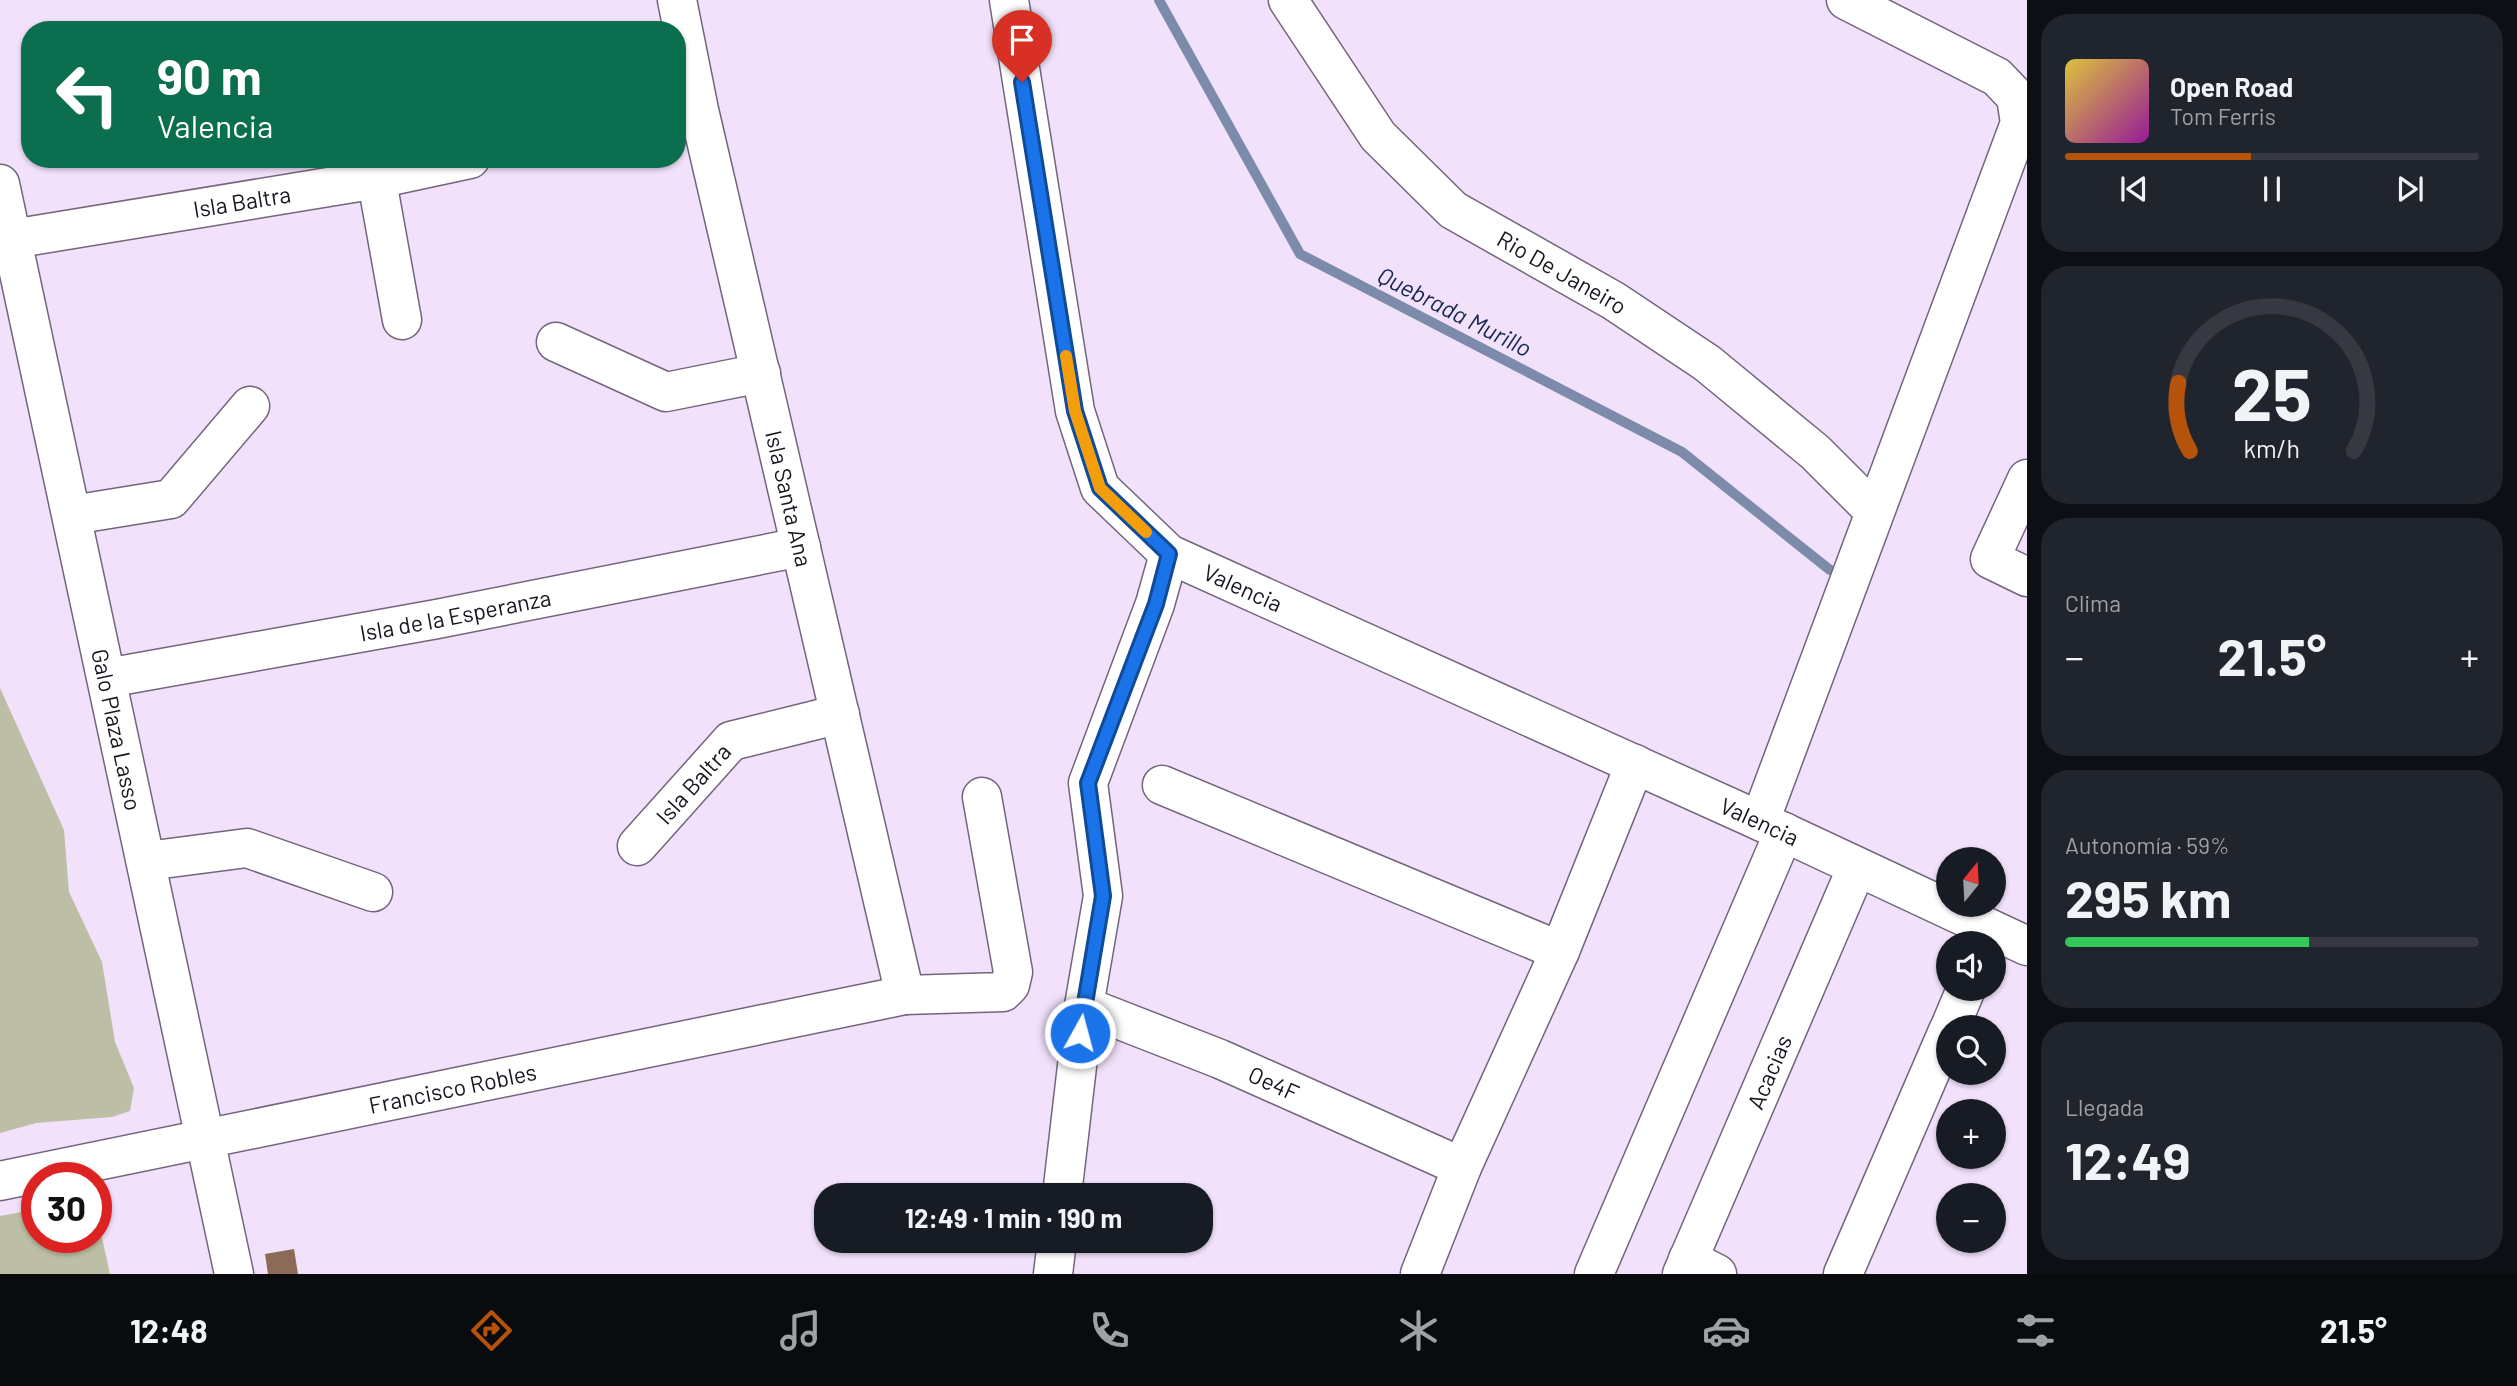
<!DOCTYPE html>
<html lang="es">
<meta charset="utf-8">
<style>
body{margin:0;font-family:Barlow,sans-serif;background:#20242c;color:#f1f3f6;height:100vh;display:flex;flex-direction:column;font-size:26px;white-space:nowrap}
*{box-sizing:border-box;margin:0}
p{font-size:23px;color:#9ea1a6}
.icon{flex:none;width:38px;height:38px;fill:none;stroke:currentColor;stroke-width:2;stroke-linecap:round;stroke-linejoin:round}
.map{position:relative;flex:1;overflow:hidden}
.details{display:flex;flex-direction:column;gap:14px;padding:14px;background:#0d0f14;width:490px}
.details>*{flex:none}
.top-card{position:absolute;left:21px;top:21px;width:665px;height:147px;border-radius:28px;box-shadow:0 2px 5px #0004;background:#0b6e4f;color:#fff;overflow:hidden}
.needle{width:46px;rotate:18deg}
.tools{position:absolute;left:1936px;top:847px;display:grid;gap:14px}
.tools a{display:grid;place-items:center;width:70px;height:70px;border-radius:50%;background:#171b24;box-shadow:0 2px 5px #0004;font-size:35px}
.speed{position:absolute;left:21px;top:1162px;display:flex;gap:14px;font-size:35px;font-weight:700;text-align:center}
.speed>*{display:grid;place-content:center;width:91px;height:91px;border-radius:50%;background:#171b24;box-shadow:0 2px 5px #0004;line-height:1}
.speed .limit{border:10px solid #d22;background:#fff;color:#111}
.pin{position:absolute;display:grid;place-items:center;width:60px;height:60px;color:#fff;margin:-72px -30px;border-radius:50% 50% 50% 0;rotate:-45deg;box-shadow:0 0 7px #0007}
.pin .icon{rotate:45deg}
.me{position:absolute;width:77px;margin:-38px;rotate:7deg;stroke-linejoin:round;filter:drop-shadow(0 0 5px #0008)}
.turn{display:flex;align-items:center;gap:24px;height:147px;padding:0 21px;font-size:32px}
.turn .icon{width:91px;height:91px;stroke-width:2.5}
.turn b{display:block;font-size:49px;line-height:60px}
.big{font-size:52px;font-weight:700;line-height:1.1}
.details .tile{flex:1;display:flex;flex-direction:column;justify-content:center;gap:10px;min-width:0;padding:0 24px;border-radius:28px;background:#20242c}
.details .dial{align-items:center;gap:0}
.dial svg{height:182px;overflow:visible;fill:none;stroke:#363941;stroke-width:7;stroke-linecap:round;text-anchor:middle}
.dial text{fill:#f1f3f6;stroke:none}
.song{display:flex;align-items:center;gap:21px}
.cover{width:84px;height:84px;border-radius:10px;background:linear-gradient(135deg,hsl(50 70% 55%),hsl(300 70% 35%))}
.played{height:7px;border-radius:4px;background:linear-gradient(90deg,#b45309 45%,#363941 45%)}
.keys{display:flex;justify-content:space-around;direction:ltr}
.heat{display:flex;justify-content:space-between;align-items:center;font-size:38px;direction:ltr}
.charge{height:10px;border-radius:5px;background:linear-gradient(90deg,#34c759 59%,#363941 0)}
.trip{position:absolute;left:814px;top:1183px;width:399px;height:70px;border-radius:28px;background:#171b24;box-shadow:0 2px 5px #0004;font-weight:700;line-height:70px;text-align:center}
.tab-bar{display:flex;height:112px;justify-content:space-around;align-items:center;background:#090b0e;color:#9ea1a6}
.tab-bar .icon{width:49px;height:49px}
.tab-bar .active{color:#b45309}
.tab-bar b{font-size:32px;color:#f1f3f6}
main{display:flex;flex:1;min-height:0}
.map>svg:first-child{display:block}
.green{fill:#bcbfa5}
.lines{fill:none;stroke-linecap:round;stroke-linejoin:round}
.stream{stroke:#7c8baa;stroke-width:10}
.building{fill:#8b6a57}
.minor-casing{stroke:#73657c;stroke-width:41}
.minor{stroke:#fff;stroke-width:38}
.route-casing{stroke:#114b97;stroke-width:18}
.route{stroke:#1a73e8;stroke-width:12}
.slow{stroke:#f59e0b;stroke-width:12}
.labels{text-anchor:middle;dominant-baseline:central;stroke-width:6;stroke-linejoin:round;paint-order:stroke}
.street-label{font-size:23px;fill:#1a141e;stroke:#f1e1fb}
.water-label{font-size:24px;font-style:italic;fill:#162752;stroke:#f1e1fb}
</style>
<main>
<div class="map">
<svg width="2027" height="1274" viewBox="0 0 2027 1274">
<rect width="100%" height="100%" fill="#f1e1fb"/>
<g class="green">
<path d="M 0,688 L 64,830 L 69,892 L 102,962 L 115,1042 L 134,1088 L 130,1111 L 112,1117 L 36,1123 L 0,1133 Z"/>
<path d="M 37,1209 L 37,1237 L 96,1237 L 96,1211 L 110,1274 L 0,1274 L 0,1216 Z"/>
</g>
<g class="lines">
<path class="stream" d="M 1159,0 L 1300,254 L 1682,452 L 1830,570"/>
</g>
<path class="building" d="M 294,1249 L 298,1274 L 268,1274 L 265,1254 Z"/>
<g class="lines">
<defs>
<g id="minor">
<path id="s1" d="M 677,0 L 699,110 L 905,995"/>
<path id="s2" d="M 1009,0 L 1075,411 L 1100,488 L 1169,554 L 1760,821 L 2027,946"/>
<path id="s3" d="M 1288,0 L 1378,136 L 1453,210 L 1614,301 L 1707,363 L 1815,452 L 1874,511"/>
<path d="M 373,159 L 402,320"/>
<path id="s4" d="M 0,184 L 234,1274"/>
<path id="s5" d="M 12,239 L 377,179 L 470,159"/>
<path d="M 556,342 L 666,392 L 761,373"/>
<path d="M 2027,479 L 1990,559 L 2027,577"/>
<path d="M 72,515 L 171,499 L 250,406"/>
<path id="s6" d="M 107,678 L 437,619 L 801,547"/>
<path d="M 1162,785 L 1560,951"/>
<path d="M 1760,821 L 2020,123 L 2016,97 L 1997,77 L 1846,0"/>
<path id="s7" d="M 637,846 L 731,741 L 840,714"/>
<path d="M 147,861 L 247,848 L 373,892"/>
<path id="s8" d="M 1084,1006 L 1220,1059 L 1462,1167"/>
<path d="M 1950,1027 L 1966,989"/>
<path id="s9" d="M 0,1181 L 905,995 L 1003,992 L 1010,985 L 1013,972 L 982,797"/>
<path d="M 1062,1195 L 1084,1006 L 1103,896 L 1088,783 L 1155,604 L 1169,554"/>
<path d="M 1688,1259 L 1717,1274"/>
<path d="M 1053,1274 L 1057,1241"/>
<path d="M 1420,1274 L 1462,1167 L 1560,951 L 1635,764"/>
<path d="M 1594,1274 L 1784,832"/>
<path id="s10" d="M 1682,1274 L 1857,867"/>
<path d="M 1843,1274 L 1948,1031"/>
</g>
</defs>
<use href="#minor" class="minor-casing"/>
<use href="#minor" class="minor"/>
</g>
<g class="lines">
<defs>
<path id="route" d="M 1022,82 L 1075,411 L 1100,488 L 1169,554 L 1156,604 L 1088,783 L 1103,896 L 1080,1033"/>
</defs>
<use href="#route" class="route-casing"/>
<use href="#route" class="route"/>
<path class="slow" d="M 1066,356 L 1075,411 L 1100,488 L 1146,532"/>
</g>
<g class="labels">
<g class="street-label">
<text stroke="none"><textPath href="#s5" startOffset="233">Isla Baltra</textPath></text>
<text stroke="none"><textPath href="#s3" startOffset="394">Rio De Janeiro</textPath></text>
<text stroke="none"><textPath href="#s1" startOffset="511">Isla Santa Ana</textPath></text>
<text stroke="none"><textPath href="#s2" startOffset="674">Valencia</textPath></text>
<text stroke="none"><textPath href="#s6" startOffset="354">Isla de la Esperanza</textPath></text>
<text stroke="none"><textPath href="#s4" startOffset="558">Galo Plaza Lasso</textPath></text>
<text stroke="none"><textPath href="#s7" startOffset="84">Isla Baltra</textPath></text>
<text stroke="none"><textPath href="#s2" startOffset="1241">Valencia</textPath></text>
<text stroke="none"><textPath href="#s10" startOffset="220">Acacias</textPath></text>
<text stroke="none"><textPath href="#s8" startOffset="205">Oe4F</textPath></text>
<text stroke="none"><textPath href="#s9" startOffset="462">Francisco Robles</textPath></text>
</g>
<g class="water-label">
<text transform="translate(1455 311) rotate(27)">Quebrada Murillo</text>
</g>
</g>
</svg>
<div class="tools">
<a><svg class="needle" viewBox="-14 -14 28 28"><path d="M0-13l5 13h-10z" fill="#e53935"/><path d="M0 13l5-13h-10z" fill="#9ea1a6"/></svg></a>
<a><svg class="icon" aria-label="sound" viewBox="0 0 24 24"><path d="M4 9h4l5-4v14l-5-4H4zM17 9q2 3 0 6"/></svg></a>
<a><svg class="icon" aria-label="search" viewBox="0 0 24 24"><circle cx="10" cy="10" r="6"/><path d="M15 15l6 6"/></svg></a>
<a>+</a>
<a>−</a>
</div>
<div class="speed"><div class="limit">30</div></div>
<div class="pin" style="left:1022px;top:82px;background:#d93025"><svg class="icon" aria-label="arrive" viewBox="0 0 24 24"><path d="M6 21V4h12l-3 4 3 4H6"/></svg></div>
<svg class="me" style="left:1080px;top:1033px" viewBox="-20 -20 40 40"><circle r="17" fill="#1a73e8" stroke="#fff" stroke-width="3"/><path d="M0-11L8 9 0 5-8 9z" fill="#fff"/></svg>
<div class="trip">12:49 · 1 min · 190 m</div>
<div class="top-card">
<div class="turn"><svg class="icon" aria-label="left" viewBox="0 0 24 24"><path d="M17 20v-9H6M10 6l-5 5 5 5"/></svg><div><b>90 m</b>Valencia</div></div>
</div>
</div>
<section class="details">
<div class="tile">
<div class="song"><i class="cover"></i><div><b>Open Road</b><p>Tom Ferris</p></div></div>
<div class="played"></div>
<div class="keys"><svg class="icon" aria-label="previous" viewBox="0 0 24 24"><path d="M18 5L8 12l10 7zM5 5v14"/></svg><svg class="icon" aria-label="pause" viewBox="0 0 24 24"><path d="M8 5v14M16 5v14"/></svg><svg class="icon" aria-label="next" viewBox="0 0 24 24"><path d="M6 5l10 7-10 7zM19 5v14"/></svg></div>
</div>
<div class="tile dial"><svg viewBox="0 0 100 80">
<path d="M14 69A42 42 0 1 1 86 69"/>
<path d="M14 69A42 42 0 0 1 9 39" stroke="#b45309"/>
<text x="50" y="56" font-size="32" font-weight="700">25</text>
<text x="50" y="72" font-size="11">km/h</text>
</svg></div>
<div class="tile"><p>Clima</p>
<div class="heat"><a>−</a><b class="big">21.5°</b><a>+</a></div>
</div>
<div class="tile"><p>Autonomía · 59%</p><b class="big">295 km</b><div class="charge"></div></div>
<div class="tile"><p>Llegada</p><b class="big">12:49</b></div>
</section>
</main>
<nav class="tab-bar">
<b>12:48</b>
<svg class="icon active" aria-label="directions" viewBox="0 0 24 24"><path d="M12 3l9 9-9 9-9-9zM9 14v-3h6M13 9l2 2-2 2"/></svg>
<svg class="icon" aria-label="music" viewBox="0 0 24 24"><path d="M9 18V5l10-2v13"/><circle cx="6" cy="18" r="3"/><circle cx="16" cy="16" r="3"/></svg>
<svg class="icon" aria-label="phone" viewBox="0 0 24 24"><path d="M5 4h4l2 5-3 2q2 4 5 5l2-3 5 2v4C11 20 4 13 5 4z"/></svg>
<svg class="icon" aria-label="climate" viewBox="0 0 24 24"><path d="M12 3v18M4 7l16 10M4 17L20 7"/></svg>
<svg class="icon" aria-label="car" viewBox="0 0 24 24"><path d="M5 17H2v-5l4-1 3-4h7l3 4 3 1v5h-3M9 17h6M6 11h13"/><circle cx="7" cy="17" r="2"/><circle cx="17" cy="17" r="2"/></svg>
<svg class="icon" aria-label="filters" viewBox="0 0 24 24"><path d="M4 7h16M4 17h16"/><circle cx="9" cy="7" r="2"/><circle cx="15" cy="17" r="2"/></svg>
<b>21.5°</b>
</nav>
